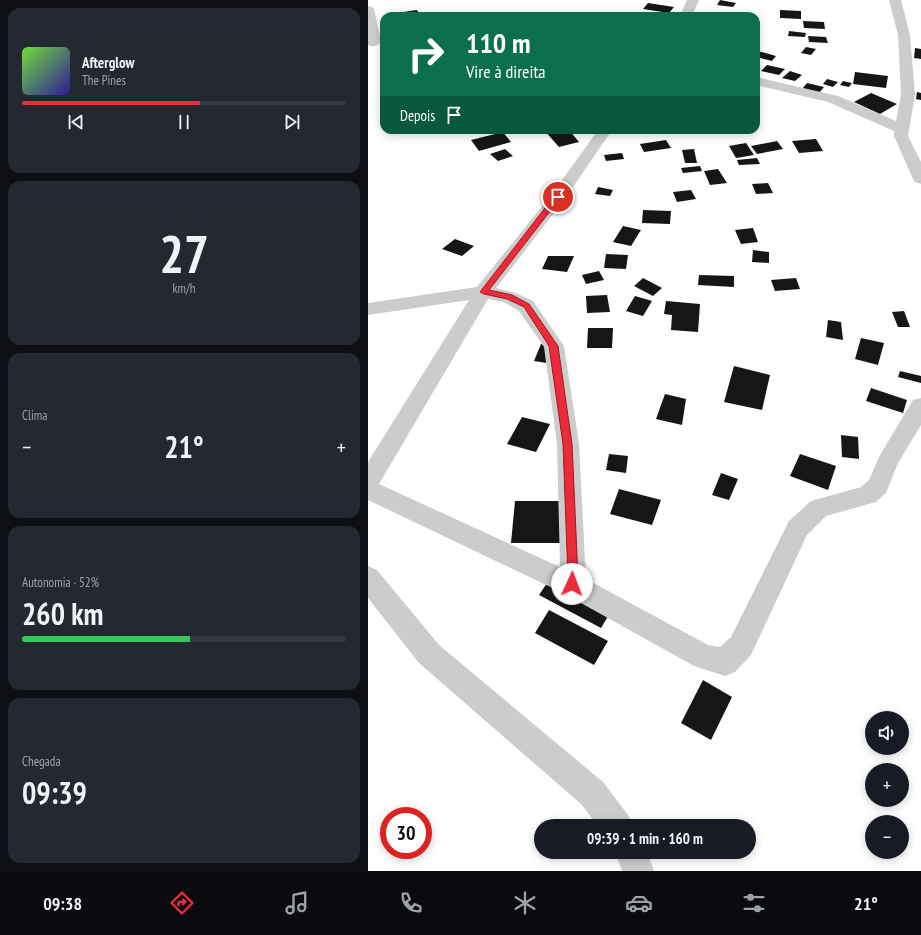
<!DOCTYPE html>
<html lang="pt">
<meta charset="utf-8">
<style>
body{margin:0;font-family:"PT Sans Narrow",sans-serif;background:#242831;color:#f1f3f6;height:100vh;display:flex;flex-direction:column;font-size:15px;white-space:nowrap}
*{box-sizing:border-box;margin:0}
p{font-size:13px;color:#9ea1a6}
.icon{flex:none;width:22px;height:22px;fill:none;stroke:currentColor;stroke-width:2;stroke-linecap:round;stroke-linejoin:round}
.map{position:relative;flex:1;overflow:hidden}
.drawer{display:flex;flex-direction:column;gap:8px;padding:8px;background:#0d0f14;width:368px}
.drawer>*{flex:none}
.banner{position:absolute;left:12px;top:12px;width:380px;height:122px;border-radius:12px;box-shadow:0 2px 10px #0003;background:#0b6e4f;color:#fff;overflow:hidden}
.controls{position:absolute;left:497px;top:711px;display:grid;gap:8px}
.controls a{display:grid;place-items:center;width:44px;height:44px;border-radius:50%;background:#171b24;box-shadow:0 2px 10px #0003;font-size:20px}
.speed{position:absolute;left:12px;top:807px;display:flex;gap:8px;font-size:20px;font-weight:700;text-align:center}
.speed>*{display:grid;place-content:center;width:52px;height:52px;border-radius:50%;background:#171b24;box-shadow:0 2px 10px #0003;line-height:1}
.speed .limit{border:6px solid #d22;background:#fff;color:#111}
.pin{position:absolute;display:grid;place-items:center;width:34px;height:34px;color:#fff;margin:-17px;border:2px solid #fff;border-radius:50%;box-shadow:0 1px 4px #0007}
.me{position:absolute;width:44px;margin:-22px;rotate:2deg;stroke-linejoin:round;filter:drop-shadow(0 0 3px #0008)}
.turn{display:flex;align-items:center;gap:14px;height:84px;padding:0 20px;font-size:18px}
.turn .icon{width:52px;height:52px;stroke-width:2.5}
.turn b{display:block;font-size:28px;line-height:34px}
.then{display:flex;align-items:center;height:38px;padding:0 20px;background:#0003;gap:8px;font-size:15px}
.big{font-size:30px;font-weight:700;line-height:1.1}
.drawer .card{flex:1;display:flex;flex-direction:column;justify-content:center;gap:6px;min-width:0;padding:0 14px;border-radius:12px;background:#242831}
.drawer .dial{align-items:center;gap:0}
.dial b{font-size:52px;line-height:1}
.song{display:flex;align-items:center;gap:12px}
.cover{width:48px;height:48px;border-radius:6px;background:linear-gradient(135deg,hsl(100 70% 55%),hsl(250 70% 35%))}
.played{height:4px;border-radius:2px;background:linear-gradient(90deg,#ec2a38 55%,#363941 55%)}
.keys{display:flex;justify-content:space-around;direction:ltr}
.heat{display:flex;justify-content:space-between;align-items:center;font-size:22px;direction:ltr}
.charge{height:6px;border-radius:3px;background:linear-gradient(90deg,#34c759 52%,#363941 0)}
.trip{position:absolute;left:166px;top:819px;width:222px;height:40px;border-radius:20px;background:#171b24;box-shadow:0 2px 10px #0003;font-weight:700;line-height:40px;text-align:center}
.tabs{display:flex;height:64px;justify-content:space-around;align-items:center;background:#090b0e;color:#9ea1a6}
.tabs .icon{width:28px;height:28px}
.tabs .current{color:#ec2a38}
.tabs b{font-size:18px;color:#f1f3f6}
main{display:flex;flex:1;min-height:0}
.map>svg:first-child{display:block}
.building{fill:#161616}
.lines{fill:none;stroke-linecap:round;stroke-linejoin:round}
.street{fill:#ccc;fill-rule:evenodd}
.route{fill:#ec2a38;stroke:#991b24}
</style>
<main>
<section class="drawer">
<div class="card">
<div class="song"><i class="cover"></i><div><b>Afterglow</b><p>The Pines</p></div></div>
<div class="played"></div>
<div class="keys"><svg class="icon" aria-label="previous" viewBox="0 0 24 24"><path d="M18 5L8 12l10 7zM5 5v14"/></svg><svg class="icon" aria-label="pause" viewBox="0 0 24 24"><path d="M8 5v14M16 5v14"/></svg><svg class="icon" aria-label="next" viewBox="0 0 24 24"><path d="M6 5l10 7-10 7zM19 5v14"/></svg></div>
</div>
<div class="card dial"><b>27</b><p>km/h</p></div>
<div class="card"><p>Clima</p>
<div class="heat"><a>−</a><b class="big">21°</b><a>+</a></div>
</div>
<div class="card"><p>Autonomia · 52%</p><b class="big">260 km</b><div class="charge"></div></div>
<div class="card"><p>Chegada</p><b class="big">09:39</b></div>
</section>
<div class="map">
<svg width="553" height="871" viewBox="0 0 553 871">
<rect width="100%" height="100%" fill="#fff"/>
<g class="building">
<path d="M 352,0 L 368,3 L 365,7 L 349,5 Z"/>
<path d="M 280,3 L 306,7 L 301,13 L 275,9 Z"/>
<path d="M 49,10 L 52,16 L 29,16 L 28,13 Z"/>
<path d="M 412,10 L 433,11 L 433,19 L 412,18 Z"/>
<path d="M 435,21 L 456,22 L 457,29 L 436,28 Z"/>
<path d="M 421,31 L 438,33 L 437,37 L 420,36 Z"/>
<path d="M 440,36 L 458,37 L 460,43 L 441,42 Z"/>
<path d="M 438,47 L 448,49 L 443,55 L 433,53 Z"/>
<path d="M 547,48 L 553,49 L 553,59 L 546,58 Z"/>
<path d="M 390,51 L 408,56 L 404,61 L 388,57 L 388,53 Z"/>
<path d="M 399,65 L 417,69 L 411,75 L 393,71 Z"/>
<path d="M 422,71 L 434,75 L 427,81 L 414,78 Z"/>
<path d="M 487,72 L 520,76 L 518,88 L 485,84 Z"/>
<path d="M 459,79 L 470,82 L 465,87 L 455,84 Z"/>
<path d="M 475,81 L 484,83 L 481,87 L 472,85 Z"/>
<path d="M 439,83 L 456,87 L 451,93 L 434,89 Z"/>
<path d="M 549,92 L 553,93 L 553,100 L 548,99 Z"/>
<path d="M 503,93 L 529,104 L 512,114 L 486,102 Z"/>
<path d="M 176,130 L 201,130 L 211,142 L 191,147 Z"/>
<path d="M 135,132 L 143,142 L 111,151 L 103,140 Z"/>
<path d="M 448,139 L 455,151 L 431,153 L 424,141 Z"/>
<path d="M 298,140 L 303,148 L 276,152 L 272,144 Z"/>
<path d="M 409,141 L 415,149 L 389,154 L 383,146 Z"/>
<path d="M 378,143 L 386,155 L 368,158 L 361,146 Z"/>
<path d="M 137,149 L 145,156 L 130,161 L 122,154 Z"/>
<path d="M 326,149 L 329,163 L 317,163 L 314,150 Z"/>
<path d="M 254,153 L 256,159 L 238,161 L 236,155 Z"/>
<path d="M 389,158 L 392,164 L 371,165 L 369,160 Z"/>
<path d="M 332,166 L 334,171 L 315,173 L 313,168 Z"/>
<path d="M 350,169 L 359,183 L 342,185 L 336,171 Z"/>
<path d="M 400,183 L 405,193 L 388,194 L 384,184 Z"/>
<path d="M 230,187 L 245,190 L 242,196 L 227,194 Z"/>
<path d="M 323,190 L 328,199 L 309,202 L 305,192 Z"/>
<path d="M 275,210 L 303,211 L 302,224 L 274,223 Z"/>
<path d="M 255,226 L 273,230 L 263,246 L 245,242 Z"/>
<path d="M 385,228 L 390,242 L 373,244 L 367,230 Z"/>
<path d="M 87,239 L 106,246 L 94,256 L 74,249 Z"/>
<path d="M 385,250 L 401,252 L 401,263 L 384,262 Z"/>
<path d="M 238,254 L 260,255 L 258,269 L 236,268 Z"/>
<path d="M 180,256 L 206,256 L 199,272 L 174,269 Z"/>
<path d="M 231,271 L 236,280 L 218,284 L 214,275 Z"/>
<path d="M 331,275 L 366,276 L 366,287 L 330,285 Z"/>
<path d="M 275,278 L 294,288 L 285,296 L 266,286 Z"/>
<path d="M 428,278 L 432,289 L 407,291 L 403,280 Z"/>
<path d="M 239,295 L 242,312 L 219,313 L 218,296 Z"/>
<path d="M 267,296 L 284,301 L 275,316 L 258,311 Z"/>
<path d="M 298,301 L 332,304 L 330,332 L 303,330 L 304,315 L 296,314 Z"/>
<path d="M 536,311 L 542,327 L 530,327 L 524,312 Z"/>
<path d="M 460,320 L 473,322 L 475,340 L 458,337 Z"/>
<path d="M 220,328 L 245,328 L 244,348 L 219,348 Z"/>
<path d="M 493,338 L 516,343 L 510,365 L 487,359 Z"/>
<path d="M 173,344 L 186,346 L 179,363 L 166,361 Z"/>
<path d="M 366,366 L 402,375 L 394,410 L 356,402 Z"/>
<path d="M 532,371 L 553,376 L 553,383 L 530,377 Z"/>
<path d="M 503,388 L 539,400 L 535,413 L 498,401 Z"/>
<path d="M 297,394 L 318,399 L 314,425 L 288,419 Z"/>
<path d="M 154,417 L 182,424 L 168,452 L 139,444 Z"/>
<path d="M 473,435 L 490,437 L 491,459 L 474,457 Z"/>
<path d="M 241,454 L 260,456 L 258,473 L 238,470 Z"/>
<path d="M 432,454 L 468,466 L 460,490 L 422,476 Z"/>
<path d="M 353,473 L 370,479 L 361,500 L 344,495 Z"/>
<path d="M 251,489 L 293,500 L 284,525 L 242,514 Z"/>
<path d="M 147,501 L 195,501 L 192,543 L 143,543 Z"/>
<path d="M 181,580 L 242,613 L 233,628 L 171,595 Z"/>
<path d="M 181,610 L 240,641 L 226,665 L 167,633 Z"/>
<path d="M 335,680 L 364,697 L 343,740 L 313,723 Z"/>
</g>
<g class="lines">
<g class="street">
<path d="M 319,0 L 331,0 L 324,16 L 312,16 Z"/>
<path d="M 521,0 L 533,0 L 542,35 L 547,95 L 540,136 L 553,162 L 553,184 L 547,182 L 545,179 L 526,136 L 526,131 L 460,102 L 388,85 L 388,77 L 470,96 L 528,121 L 533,95 L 530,35 Z"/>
<path d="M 0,6 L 4,7 L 6,9 L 13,41 C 10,46 5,48 0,45 Z"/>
<path d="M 230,130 L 244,130 L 196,200 L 128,288 L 148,293 L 165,301 L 196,346 L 211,444 L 218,579 L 340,645 L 352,647 L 363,637 L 421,521 L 443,501 L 493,487 L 501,480 L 512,455 L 545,400 L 553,398 L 553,425 L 530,463 L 518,493 L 508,502 L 458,516 L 439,535 L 383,655 L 367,672 L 357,676 L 326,666 L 195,593 L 0,500 L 0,462 L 101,300 L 0,315 L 0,303 L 109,287 L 184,194 ZM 120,299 L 136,302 L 151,311 L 176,347 L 189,444 L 192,567 L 11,484 Z"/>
<path d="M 0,566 L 9,570 L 71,645 L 235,782 L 260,815 L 265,826 L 230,826 L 213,804 L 51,663 L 0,598 Z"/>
<path d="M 247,852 L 279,852 L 286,871 L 254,871 Z"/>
</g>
</g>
<path class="route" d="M 187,195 L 193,197 L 121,290 L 144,295 L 161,304 L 190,346 L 204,444 L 210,578 L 208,588 L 204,589 L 200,588 L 199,584 L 200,578 L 195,444 L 181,346 L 156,307 L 139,299 L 116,294 L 112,292 Z"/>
</svg>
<div class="controls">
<a><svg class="icon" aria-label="sound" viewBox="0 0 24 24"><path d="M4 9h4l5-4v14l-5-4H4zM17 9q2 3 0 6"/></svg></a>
<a>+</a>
<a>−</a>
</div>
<div class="speed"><div class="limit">30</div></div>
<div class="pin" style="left:190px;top:197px;background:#d93025"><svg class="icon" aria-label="arrive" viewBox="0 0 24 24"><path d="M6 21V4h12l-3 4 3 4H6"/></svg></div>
<svg class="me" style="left:204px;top:584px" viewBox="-20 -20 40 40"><circle r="19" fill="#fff"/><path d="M0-13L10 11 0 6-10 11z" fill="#ec2a38"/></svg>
<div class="trip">09:39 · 1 min · 160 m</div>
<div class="banner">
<div class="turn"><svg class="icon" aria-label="right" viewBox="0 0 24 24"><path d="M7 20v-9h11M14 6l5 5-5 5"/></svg><div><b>110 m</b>Vire à direita</div></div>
<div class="then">Depois<svg class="icon" aria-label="arrive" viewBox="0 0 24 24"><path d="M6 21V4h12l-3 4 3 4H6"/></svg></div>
</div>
</div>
</main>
<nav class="tabs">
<b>09:38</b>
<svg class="icon current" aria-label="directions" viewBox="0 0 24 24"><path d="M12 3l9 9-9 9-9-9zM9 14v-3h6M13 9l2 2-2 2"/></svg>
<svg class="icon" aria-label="music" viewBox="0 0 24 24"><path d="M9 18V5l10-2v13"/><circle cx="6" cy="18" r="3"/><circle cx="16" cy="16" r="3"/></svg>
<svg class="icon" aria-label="phone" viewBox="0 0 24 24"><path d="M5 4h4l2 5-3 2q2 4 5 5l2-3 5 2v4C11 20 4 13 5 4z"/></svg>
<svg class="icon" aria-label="climate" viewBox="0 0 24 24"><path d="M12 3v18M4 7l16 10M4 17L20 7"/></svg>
<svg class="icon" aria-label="car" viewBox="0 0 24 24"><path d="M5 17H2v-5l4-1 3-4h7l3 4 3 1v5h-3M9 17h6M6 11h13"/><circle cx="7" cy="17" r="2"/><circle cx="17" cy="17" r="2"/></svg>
<svg class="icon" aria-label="filters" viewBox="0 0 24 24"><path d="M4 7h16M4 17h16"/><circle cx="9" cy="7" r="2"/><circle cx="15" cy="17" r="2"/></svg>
<b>21°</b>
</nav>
